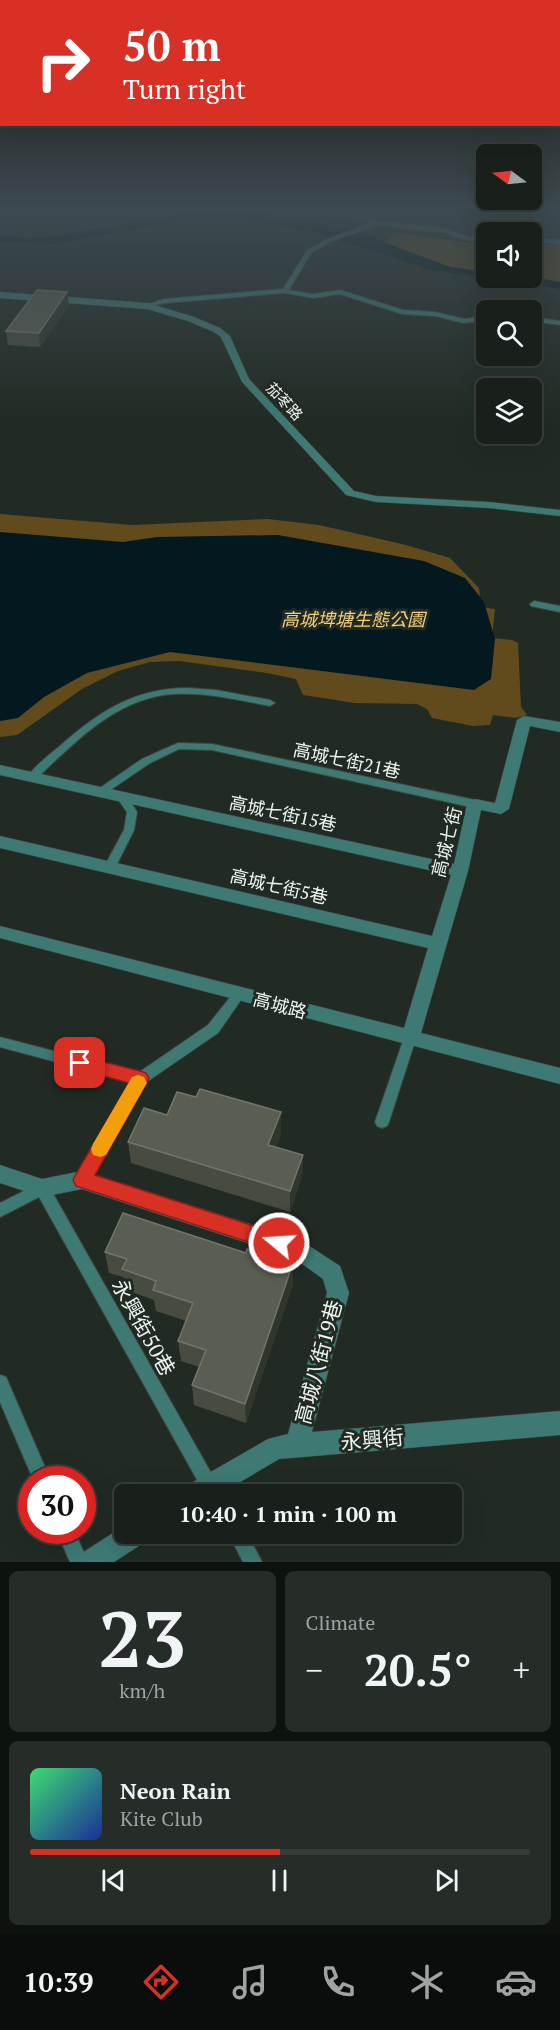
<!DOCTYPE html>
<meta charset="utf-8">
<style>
body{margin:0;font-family:"PT Serif","Noto Sans TC",serif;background:#262d28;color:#f1f3f6;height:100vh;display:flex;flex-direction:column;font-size:22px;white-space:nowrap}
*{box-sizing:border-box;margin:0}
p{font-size:20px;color:#9fa3a3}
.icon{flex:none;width:33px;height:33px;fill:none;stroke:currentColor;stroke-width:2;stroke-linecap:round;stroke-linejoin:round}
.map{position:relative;height:1562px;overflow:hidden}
.drawer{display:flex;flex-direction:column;gap:9px;padding:9px;background:#0e120f;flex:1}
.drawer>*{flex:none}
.guide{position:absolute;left:0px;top:0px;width:561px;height:126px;box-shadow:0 6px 24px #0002,0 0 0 2px #373e3a;background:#d93025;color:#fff;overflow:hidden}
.needle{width:39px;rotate:285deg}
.tools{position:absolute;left:476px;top:144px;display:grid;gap:12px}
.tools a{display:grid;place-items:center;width:66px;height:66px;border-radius:9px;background:#19201b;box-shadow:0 6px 24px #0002,0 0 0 2px #373e3a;font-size:30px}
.speed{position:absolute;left:18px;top:1466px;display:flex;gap:12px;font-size:30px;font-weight:700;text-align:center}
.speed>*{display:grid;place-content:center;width:78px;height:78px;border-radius:50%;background:#19201b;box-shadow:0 6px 24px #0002,0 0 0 2px #373e3a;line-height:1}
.speed .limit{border:9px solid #d22;background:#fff;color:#111}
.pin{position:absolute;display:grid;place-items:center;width:51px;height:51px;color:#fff;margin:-26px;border-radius:12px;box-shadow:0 3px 9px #0006}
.me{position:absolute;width:66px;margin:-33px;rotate:288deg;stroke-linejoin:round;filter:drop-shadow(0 0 4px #0008)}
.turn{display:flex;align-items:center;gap:21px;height:126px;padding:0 24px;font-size:27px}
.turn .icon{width:78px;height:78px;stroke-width:2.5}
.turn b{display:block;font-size:42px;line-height:51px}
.big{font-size:45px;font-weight:600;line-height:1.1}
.drawer .tile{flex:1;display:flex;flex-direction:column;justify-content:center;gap:9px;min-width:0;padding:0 21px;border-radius:9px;background:#262d28}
.drawer .dial{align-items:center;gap:0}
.dial b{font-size:78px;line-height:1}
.song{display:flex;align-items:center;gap:18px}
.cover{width:72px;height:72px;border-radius:9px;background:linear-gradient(135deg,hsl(140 70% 55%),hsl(230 70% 35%))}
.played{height:6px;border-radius:3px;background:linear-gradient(90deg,#d93025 50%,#373e3a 50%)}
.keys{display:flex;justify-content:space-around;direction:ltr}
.heat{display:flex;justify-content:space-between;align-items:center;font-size:33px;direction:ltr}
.drawer .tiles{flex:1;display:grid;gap:9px;grid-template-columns:1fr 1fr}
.tile:last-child{grid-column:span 2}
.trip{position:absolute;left:114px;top:1484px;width:348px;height:60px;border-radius:9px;background:#19201b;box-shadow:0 6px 24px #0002,0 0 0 2px #373e3a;font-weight:600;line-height:60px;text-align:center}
.menu{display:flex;height:96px;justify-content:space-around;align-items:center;background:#0a0d0b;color:#9fa3a3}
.menu .icon{width:42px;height:42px}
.menu .active{color:#d93025}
.menu b{font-size:27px;color:#f1f3f6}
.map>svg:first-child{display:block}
.green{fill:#614b1c}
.water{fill:#03181f}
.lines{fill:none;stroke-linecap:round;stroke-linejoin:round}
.service-casing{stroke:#3e4741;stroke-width:2}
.minor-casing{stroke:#3e4741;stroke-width:1}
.service{fill:#3e7973;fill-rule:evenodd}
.minor{fill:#3e7973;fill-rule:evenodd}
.wall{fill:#484b3f}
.shaded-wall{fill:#31362c}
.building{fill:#5a5d52;stroke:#71756b;stroke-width:1.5}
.route{fill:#d93025;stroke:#8d1f18;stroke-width:1.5}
.slow{fill:#f59e0b}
.labels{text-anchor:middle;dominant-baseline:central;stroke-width:6;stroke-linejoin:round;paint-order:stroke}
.far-street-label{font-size:15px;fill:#eff5f0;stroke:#212b24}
.park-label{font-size:18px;font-style:italic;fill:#f5cd7c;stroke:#212b24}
.street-label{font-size:18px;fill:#eff5f0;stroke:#212b24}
.near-street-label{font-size:21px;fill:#eff5f0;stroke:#212b24}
</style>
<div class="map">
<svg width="560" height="1562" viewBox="0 0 560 1562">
<rect width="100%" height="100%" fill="#212b24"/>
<g class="green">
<path d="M 395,232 L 486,245 L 486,272 L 450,267 L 386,243 Z"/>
<path d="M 531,243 L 560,245 L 560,282 L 531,277 Z"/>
<path d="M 0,514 L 132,525 L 268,519 L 319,525 L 406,545 L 450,558 L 479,588 L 481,607 L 495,609 L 492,638 L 512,640 L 518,643 L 521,707 L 527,715 L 515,718 L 493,715 L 490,725 L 473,726 L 432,718 L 427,709 L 417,704 L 355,703 L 303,695 L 296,679 L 267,673 L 179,661 L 150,662 L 118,671 L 82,689 L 17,735 L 0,737 Z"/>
</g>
<g class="water">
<path d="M 246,210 L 352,230 L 450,267 L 486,272 L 486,278 L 531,277 L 560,282 L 560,289 L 428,269 L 309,231 L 247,220 L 183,220 L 55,244 L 0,242 L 0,235 L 26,238 L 52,237 L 181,214 Z"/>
<path d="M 0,532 L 123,542 L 157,537 L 278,535 L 424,561 L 465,578 L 484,602 L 495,639 L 491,679 L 474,690 L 170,652 L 87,673 L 44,697 L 18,718 L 0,721 Z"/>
</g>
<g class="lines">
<defs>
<g id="service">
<path d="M 286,208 L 364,216 L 377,221 L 448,229 L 464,236 L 486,240 L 486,244 L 460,238 L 447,233 L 376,225 L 329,242 L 311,253 L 289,290 L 313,294 L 340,290 L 403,310 L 435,312 L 464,319 L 486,316 L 486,320 L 464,323 L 435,316 L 402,314 L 340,294 L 313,298 L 285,293 L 165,303 L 146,307 L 146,305 L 164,299 L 283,289 L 307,251 L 325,240 L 371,223 L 363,219 L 287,211 L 284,209 Z"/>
<path d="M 531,238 L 560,240 L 560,244 L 531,242 Z"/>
<path d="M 531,317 L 560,321 L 560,325 L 531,321 Z"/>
<path d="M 534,601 L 560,606 L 560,612 L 531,606 L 530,604 Z"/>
<path d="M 188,688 L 216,690 L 270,700 L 275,703 L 270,706 C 238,700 206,692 174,694 C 117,697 74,743 36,779 L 28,779 L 27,777 C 36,765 49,755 61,745 C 100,711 135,688 188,688 Z"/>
<path d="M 178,743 L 212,744 L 475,800 L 480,804 L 475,808 L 212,750 L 179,749 L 150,763 L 103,795 L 95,795 L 94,792 L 142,759 Z"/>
<path d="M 122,794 L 126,795 L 137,812 L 134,830 L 114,870 L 106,870 L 104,867 L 124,830 L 127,812 L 117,798 Z"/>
<path d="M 239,989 L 243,991 L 245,994 L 218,1033 L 145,1083 L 87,1185 L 82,1186 L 77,1185 L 75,1180 L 77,1175 L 131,1082 L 0,1047 L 0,1037 L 138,1073 L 208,1025 L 235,991 Z"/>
<path d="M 410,1033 L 415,1034 L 416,1038 L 389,1122 L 387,1126 L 382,1128 L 377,1126 L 375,1122 L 404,1038 L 405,1034 Z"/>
<path d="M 42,1182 L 47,1183 L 223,1494 L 205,1494 L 39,1197 L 0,1217 L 0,1203 Z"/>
<path d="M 0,1375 L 6,1377 L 50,1479 L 33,1479 L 0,1402 Z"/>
<path d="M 56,1530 L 74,1530 L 88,1562 L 70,1562 Z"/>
<path d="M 228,1533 L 247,1533 L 262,1562 L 243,1562 Z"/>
</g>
<g id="minor">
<path d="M 0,292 L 148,303 L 194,317 L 220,328 L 230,336 L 249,379 L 354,491 L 376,496 L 489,502 L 560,510 L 560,516 L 489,508 L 376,502 L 346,495 L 242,382 L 221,337 L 214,332 L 188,321 L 147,309 L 0,298 Z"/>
<path d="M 524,716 L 560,722 L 560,732 L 530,726 L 509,809 L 501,814 L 481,810 L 468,871 L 421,1033 L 560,1068 L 560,1084 L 0,938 L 0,926 L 404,1028 L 428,948 L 0,848 L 0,836 L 432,936 L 451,875 L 0,775 L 0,765 L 454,864 L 467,804 L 475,799 L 495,803 L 517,720 Z"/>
<path d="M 0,1165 L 42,1179 L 82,1171 L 300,1240 L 340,1266 L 349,1293 L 312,1432 L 560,1411 L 560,1435 L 279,1459 L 220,1494 L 185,1494 L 188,1485 L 268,1439 L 288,1434 L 327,1293 L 323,1279 L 294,1258 L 82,1189 L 42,1197 L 0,1183 Z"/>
<path d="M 124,1526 L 124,1533 L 148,1533 L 145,1542 L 114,1562 L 78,1562 L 82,1553 Z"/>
</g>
</defs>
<use href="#service" class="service-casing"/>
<use href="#minor" class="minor-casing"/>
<use href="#service" class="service"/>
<use href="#minor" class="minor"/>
</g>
<g class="wall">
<path d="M 67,292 L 69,305 L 40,347 L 8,345 L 6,331 Z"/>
<path d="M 196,1097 L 281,1134 L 276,1147 L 303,1155 L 302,1176 L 290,1212 L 131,1163 L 128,1142 L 167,1115 Z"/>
<path d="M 105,1252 L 293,1284 L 246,1423 L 194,1405 L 192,1385 L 199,1367 L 181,1361 L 178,1341 L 186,1321 L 156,1311 L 154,1300 L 126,1290 L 123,1277 L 109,1273 Z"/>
</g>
<g class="shaded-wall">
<path d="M 67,292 L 69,305 L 40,347 L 39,333 Z"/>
<path d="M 281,1112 L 281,1134 L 269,1166 L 268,1145 Z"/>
<path d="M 303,1155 L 302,1176 L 290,1212 L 290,1191 Z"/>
<path d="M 293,1263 L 293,1284 L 246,1423 L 245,1404 Z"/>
</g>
<g class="building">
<path d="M 37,290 L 67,292 L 39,333 L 6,331 Z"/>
<path d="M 200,1089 L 281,1112 L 268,1145 L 303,1155 L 290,1191 L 128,1142 L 144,1108 L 167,1115 L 177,1092 L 196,1097 Z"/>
<path d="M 123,1213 L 246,1253 L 247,1249 L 293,1263 L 245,1404 L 192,1385 L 206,1350 L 178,1341 L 193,1303 L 153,1290 L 156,1281 L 122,1269 L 127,1259 L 105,1252 Z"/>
</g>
<linearGradient id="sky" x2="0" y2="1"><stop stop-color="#121814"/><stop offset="0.49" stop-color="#3d4a50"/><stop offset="1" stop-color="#3d4a50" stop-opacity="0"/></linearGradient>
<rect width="560" height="426" fill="url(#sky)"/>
<path class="route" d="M 80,1056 L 140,1071 L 146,1073 L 149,1078 L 95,1175 L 279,1234 L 285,1237 L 288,1243 L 285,1249 L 279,1252 L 76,1186 L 73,1180 L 76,1174 L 129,1083 L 74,1068 L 72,1063 L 74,1058 Z"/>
<path class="slow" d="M 138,1075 L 144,1077 L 147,1083 L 144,1088 L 106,1155 L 100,1157 L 93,1155 L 91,1149 L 93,1144 L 132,1077 Z"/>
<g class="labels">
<g class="far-street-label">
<text transform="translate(285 401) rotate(47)">茄苳路</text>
</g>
<g class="park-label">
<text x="353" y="619">高城埤塘生態公園</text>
</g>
<g class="street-label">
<text transform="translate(347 760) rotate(12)">高城七街21巷</text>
<text transform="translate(283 813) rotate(12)">高城七街15巷</text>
<text transform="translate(446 842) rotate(-76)">高城七街</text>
<text transform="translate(279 886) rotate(13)">高城七街5巷</text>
<text transform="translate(280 1005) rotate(15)">高城路</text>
</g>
<g class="near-street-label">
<text transform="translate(144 1327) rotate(61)">永興街50巷</text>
<text transform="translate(318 1362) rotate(-75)">高城八街19巷</text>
<text transform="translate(372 1439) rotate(-5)">永興街</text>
</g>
</g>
</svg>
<div class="tools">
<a><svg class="needle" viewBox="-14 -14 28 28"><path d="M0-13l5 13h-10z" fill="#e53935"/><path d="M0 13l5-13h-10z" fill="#9fa3a3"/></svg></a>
<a><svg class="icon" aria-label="sound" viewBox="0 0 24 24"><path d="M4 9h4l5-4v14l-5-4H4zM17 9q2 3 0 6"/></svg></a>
<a><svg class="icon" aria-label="search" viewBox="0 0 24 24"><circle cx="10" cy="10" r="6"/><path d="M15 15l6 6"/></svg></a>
<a><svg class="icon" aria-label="layers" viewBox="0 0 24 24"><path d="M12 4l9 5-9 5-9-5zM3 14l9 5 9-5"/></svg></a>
</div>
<div class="speed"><div class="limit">30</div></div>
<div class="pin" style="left:80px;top:1063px;background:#d93025"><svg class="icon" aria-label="arrive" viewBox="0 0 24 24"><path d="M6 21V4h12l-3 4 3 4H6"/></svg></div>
<svg class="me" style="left:279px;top:1243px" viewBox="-20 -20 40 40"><circle r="17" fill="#d93025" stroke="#fff" stroke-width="3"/><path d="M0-11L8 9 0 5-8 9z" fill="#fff"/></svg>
<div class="trip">10:40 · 1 min · 100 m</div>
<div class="guide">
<div class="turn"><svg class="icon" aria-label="right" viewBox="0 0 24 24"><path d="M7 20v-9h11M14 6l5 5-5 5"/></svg><div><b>50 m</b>Turn right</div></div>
</div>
</div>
<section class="drawer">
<div class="tiles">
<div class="tile dial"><b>23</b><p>km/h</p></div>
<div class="tile"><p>Climate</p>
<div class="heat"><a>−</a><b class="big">20.5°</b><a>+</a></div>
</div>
<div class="tile">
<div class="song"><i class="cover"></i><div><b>Neon Rain</b><p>Kite Club</p></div></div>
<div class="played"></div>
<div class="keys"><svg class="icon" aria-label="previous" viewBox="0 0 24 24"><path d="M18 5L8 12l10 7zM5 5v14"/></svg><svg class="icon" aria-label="pause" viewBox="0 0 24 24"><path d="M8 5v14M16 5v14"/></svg><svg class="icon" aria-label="next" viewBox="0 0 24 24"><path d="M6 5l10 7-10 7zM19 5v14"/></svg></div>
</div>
</div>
</section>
<nav class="menu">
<b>10:39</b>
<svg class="icon active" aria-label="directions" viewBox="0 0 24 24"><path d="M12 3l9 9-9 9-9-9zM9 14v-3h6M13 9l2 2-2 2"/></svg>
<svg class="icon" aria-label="music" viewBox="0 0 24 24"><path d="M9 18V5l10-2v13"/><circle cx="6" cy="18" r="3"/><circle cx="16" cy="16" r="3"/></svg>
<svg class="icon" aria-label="phone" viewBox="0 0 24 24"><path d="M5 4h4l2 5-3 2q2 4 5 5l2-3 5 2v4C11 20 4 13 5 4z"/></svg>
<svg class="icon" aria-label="climate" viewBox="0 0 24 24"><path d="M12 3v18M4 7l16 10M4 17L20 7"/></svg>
<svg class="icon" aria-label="car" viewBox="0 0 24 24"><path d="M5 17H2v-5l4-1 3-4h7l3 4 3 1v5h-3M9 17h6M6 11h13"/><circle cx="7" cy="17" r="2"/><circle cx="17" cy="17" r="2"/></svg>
</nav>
